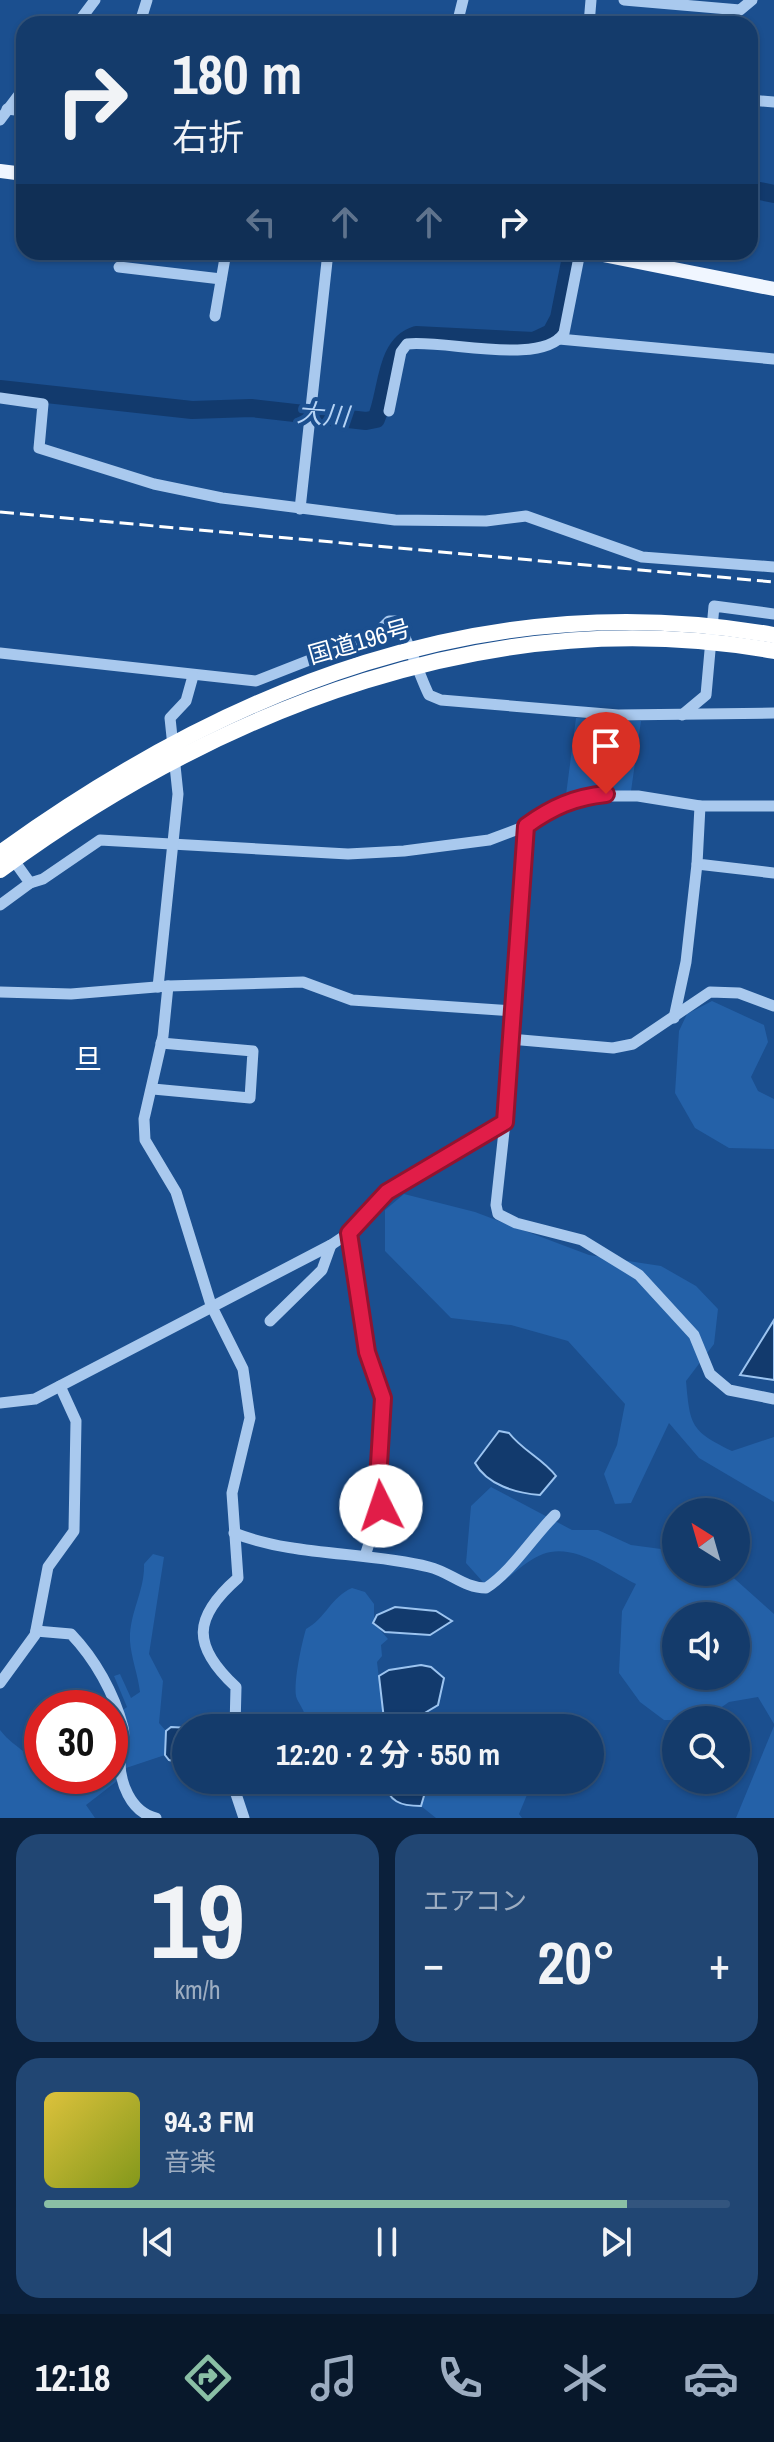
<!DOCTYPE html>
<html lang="ja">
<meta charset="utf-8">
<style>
body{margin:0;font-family:"Archivo Narrow","Noto Sans JP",sans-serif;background:#214673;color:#f1f3f6;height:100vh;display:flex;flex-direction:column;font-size:30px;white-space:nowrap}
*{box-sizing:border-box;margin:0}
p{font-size:26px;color:#9dadc1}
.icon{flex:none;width:44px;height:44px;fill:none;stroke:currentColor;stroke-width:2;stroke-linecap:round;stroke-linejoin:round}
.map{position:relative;height:1818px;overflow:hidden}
.panel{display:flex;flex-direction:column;gap:16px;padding:16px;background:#0b203b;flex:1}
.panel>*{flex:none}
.hud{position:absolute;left:16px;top:16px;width:742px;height:244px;border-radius:24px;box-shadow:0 2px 6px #0004,0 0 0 2px #33557e;background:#143b6b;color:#f1f3f6;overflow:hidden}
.needle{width:52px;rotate:323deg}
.fabs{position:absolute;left:662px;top:1498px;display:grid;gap:16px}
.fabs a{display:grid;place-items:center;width:88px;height:88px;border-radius:50%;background:#143b6b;box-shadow:0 2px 6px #0004,0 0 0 2px #33557e;font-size:40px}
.speed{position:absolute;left:24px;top:1690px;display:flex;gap:16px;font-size:40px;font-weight:700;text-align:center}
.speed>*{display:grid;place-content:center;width:104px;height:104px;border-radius:50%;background:#143b6b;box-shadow:0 2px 6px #0004,0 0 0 2px #33557e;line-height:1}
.speed .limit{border:12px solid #d22;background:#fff;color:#111}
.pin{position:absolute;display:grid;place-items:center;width:68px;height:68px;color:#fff;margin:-82px -34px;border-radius:50% 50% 50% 0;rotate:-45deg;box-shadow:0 0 8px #0007}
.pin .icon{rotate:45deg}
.me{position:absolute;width:88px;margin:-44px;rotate:356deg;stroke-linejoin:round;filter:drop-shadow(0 0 6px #0008)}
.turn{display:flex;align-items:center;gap:28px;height:168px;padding:0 24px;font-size:36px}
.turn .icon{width:104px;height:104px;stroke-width:2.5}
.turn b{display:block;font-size:56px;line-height:68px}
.lanes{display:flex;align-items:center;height:76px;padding:0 24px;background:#0003;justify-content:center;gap:40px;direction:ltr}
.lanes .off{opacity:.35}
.big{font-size:60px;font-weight:700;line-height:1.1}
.panel .tile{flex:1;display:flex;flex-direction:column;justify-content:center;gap:12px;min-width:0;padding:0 28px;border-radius:24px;background:#214673}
.panel .dial{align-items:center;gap:0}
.dial b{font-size:104px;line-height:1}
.song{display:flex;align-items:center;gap:24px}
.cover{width:96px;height:96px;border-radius:12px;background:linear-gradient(135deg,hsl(50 70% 55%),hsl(70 70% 35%))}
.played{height:8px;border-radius:4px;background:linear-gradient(90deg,#8abfa5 85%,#33557e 85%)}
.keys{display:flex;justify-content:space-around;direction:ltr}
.heat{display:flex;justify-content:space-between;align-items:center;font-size:44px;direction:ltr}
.panel .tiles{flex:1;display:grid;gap:16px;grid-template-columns:1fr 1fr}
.tile:last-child{grid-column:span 2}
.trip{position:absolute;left:172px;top:1714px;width:432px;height:80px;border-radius:40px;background:#143b6b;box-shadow:0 2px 6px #0004,0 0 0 2px #33557e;font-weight:700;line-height:80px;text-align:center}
.tabs{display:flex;height:128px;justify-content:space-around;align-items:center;background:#08182b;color:#9dadc1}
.tabs .icon{width:56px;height:56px}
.tabs .selected{color:#8abfa5}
.tabs b{font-size:36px;color:#f1f3f6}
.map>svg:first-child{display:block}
.green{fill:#2461a8;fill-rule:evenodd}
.water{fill:#123a6d;stroke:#9cc4f0;stroke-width:2}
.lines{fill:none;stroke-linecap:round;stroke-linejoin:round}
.river{stroke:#123a6d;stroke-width:18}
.minor{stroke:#a9c9ee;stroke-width:11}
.major{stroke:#f0f6ff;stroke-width:14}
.highway{stroke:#fff;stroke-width:16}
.rail{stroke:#fff;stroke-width:3;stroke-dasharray:14 6;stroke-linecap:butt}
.route-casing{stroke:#92132f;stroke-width:20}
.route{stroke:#e11d48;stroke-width:14}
.labels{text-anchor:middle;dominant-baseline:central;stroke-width:8;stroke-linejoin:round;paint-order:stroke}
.street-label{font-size:24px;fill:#fff;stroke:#1b4f8f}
.water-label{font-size:26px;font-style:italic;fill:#b5d3f5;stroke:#1b4f8f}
.quarter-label{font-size:28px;fill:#fff;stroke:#1b4f8f}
</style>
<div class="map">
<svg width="774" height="1818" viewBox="0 0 774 1818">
<rect width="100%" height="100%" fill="#1b4f8f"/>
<g class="green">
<path d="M 576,718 L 641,721 L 630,798 L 586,793 L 566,795 Z"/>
<path d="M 712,1001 L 764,1025 L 768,1042 L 751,1077 L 758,1091 L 774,1099 L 774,1149 L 729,1148 L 695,1128 L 675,1093 L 679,1031 L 687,1014 Z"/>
<path d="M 404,1194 L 475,1212 L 589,1255 L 661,1266 L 696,1286 L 718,1309 L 714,1344 L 686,1381 C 690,1426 691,1431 732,1451 L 774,1437 L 774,1502 L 699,1458 L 669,1423 L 631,1503 L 615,1504 L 604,1474 L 617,1445 L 625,1404 L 568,1341 L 511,1325 L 451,1318 L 385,1251 L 385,1210 Z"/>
<path d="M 491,1487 L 572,1530 L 598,1530 L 631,1545 L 676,1551 L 676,1572 L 727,1572 L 774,1614 L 774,1724 L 758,1697 L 729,1702 L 703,1720 L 664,1720 L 640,1702 L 619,1673 L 622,1611 L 636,1584 C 610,1571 574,1542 543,1554 C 525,1561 507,1580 491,1591 L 466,1563 L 471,1506 ZM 676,1616 L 736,1616 L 736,1676 L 676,1676 Z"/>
<path d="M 153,1554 L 164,1557 L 149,1654 L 163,1681 L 159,1723 L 166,1731 L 165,1755 L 117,1771 L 117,1781 L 86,1805 L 95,1818 L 0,1818 L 0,1730 C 17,1752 34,1749 38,1781 L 54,1776 L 110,1776 L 110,1719 L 127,1707 L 114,1676 L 120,1674 L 131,1698 L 140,1692 C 138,1675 131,1657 130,1641 C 129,1613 145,1591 144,1564 Z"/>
<path d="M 352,1588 L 365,1592 L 374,1604 L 374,1623 L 388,1639 L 381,1645 L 382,1656 L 377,1662 L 385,1728 L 306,1728 C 307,1713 303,1711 297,1699 C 292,1687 302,1642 306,1629 C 326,1618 331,1597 352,1588 Z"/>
<path d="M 774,1726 L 774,1818 L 736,1818 Z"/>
<path d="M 418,1780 L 522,1780 L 529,1790 L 519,1814 L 522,1818 L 436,1818 L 421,1806 L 426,1789 Z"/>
</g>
<g class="water">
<path d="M 774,1320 L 774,1380 L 740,1375 Z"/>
<path d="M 499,1431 L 509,1433 C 523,1451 542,1458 556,1476 L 540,1495 C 516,1493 487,1485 475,1463 Z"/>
<path d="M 395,1607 L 436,1611 L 452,1621 L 430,1635 L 385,1632 L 373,1623 L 377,1615 Z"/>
<path d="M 421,1665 L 431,1667 L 444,1678 L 438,1705 L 423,1714 L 421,1728 L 385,1728 L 379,1676 L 389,1670 Z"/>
<path d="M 171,1727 L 190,1728 L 186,1728 L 183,1763 L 169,1760 L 165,1755 L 166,1731 Z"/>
<path d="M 383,1780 L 418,1780 L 426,1789 L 421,1806 C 400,1806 389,1802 383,1780 Z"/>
</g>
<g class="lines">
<g class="river">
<path d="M 750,189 L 774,194"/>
<path d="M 0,389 L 192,410 L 251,408 L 366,421 L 376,419 C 388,392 384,345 416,335 L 534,341 L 551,333 L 559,318 L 572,252"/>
</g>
<g class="minor">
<path d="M 624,0 L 740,10 L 752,0"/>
<path d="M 142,16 L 147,0"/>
<path d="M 77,24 L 95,0"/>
<path d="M 457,24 L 463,0"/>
<path d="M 589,24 L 591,0"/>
<path d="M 750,100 L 774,102"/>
<path d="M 7,109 L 24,111"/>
<path d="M 0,120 L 24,88"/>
<path d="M 119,267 L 221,279"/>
<path d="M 215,316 L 226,252"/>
<path d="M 559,339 L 774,359"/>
<path d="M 0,398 L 43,404 L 39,448 L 154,484 L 222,498 L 395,520 L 486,521 L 526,516 L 642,557 L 774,567"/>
<path d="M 389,411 L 401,352 L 407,344 C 444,339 542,367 564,333 L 580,252"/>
<path d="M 300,509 L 328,252"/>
<path d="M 0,653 L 256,681 L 376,634 L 389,621 L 395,621 C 404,628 421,680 429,695 L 441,700 L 618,715 L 774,713"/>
<path d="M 682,715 L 706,695 L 714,606 L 774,614"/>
<path d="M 700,806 L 697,864 L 774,873"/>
<path d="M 526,826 L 505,1122 L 496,1205 L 498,1214 L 516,1223 L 582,1240 L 639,1275 L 694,1335 L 710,1374 L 729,1390 L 774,1399"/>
<path d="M 30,883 L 43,879 L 100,840 L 348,854 L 404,851 L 489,840 L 526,826 L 553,807 L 583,796 L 638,796 L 700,806 L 774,806"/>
<path d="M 0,905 L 30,883 L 10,855"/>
<path d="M 168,986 L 163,1036 L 144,1119 L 145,1140 L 176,1192 L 211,1305 L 243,1369 L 250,1418 L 232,1493 L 238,1578 C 192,1618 192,1646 236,1687 L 235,1728"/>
<path d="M 158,987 L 178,794 L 170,718 L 186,701 L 193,676"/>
<path d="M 0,992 L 71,994 L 168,986 L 303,982 L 352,1000 L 513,1011"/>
<path d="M 674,1018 L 686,962 L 697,864"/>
<path d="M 510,1039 L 613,1048 L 633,1044 L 710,992 L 739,993 L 774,1006"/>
<path d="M 153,1089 L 250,1098 L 253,1051 L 161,1043"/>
<path d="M 349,1233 L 367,1352 L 383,1398 L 378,1481 L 381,1506 L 365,1556"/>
<path d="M 270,1321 L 322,1270 L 331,1245"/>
<path d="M 0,1403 L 35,1399 L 331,1245 L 349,1233 L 387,1192 L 505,1122"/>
<path d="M 234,1533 C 296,1557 365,1551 429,1567 C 450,1572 464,1588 486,1588 C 512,1571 532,1538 555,1515"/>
<path d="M 36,1631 L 71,1634 C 95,1659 114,1693 123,1727 C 126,1737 121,1747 120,1758 C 119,1781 130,1812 156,1818"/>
<path d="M 0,1683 L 35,1635 L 48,1567 L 74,1531 L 76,1421 L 60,1386"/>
<path d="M 236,1780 L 236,1794 L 244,1818"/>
</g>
<g class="major">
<path d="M 0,171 L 24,174"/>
<path d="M 588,252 L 774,289"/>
</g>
<g class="highway">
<path d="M 0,853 C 230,687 487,584 774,635"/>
<path d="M 0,870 C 221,708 496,600 774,651"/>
</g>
<path class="rail" d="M 0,512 L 774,582"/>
</g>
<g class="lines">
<defs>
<path id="route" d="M 381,1506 L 378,1481 L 383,1398 L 367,1352 L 349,1233 L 387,1192 L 505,1122 L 526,826 C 552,807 575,797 606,794"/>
</defs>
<use href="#route" class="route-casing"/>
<use href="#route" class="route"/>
</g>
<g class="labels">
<g class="street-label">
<text transform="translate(359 641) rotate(-16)">国道196号</text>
</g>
<g class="water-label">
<text transform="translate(323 414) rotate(5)">大川</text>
</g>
<g class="quarter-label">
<text x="88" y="1059">旦</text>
</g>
</g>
</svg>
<div class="fabs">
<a><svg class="needle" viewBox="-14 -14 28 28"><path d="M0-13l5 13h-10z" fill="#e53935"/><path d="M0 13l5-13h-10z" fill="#9dadc1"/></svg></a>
<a><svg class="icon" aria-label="sound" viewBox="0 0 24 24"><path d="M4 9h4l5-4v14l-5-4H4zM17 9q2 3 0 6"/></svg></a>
<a><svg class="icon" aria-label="search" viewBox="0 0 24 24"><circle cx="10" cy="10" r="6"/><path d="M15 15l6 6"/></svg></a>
</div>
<div class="speed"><div class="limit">30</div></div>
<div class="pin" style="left:606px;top:794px;background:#d93025"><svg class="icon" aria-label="arrive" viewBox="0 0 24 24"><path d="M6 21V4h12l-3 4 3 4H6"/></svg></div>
<svg class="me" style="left:381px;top:1506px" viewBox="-20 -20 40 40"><circle r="19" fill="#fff"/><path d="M0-13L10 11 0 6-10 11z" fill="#e11d48"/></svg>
<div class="trip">12:20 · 2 分 · 550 m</div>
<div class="hud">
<div class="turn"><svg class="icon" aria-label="right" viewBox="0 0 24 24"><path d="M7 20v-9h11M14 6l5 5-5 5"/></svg><div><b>180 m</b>右折</div></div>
<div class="lanes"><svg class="icon off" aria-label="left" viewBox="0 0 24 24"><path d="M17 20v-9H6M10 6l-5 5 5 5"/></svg><svg class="icon off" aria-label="ahead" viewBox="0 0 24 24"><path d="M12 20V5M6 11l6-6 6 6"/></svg><svg class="icon off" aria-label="ahead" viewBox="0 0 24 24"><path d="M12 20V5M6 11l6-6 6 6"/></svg><svg class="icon" aria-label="right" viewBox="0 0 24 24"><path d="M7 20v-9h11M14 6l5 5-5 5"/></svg></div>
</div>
</div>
<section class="panel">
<div class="tiles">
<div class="tile dial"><b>19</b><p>km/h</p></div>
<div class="tile"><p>エアコン</p>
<div class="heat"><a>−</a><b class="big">20°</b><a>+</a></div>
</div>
<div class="tile">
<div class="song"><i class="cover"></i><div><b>94.3 FM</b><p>音楽</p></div></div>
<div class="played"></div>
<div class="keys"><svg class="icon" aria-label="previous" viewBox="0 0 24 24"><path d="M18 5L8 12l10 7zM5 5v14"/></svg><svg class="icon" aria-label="pause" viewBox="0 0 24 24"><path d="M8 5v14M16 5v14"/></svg><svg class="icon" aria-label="next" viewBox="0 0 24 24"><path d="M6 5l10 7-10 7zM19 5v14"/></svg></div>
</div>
</div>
</section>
<nav class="tabs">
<b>12:18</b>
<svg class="icon selected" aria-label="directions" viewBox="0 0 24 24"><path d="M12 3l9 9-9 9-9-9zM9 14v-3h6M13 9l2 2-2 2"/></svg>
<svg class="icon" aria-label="music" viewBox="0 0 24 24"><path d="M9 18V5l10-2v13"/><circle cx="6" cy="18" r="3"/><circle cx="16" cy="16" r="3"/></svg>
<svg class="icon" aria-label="phone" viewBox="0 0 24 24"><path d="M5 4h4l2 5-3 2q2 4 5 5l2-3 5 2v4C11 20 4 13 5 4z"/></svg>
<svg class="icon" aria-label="climate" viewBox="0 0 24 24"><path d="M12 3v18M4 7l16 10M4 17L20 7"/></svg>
<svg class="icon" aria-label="car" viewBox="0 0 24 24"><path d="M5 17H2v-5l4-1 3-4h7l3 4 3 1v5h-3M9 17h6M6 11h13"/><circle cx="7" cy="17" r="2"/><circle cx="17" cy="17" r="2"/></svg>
</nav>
